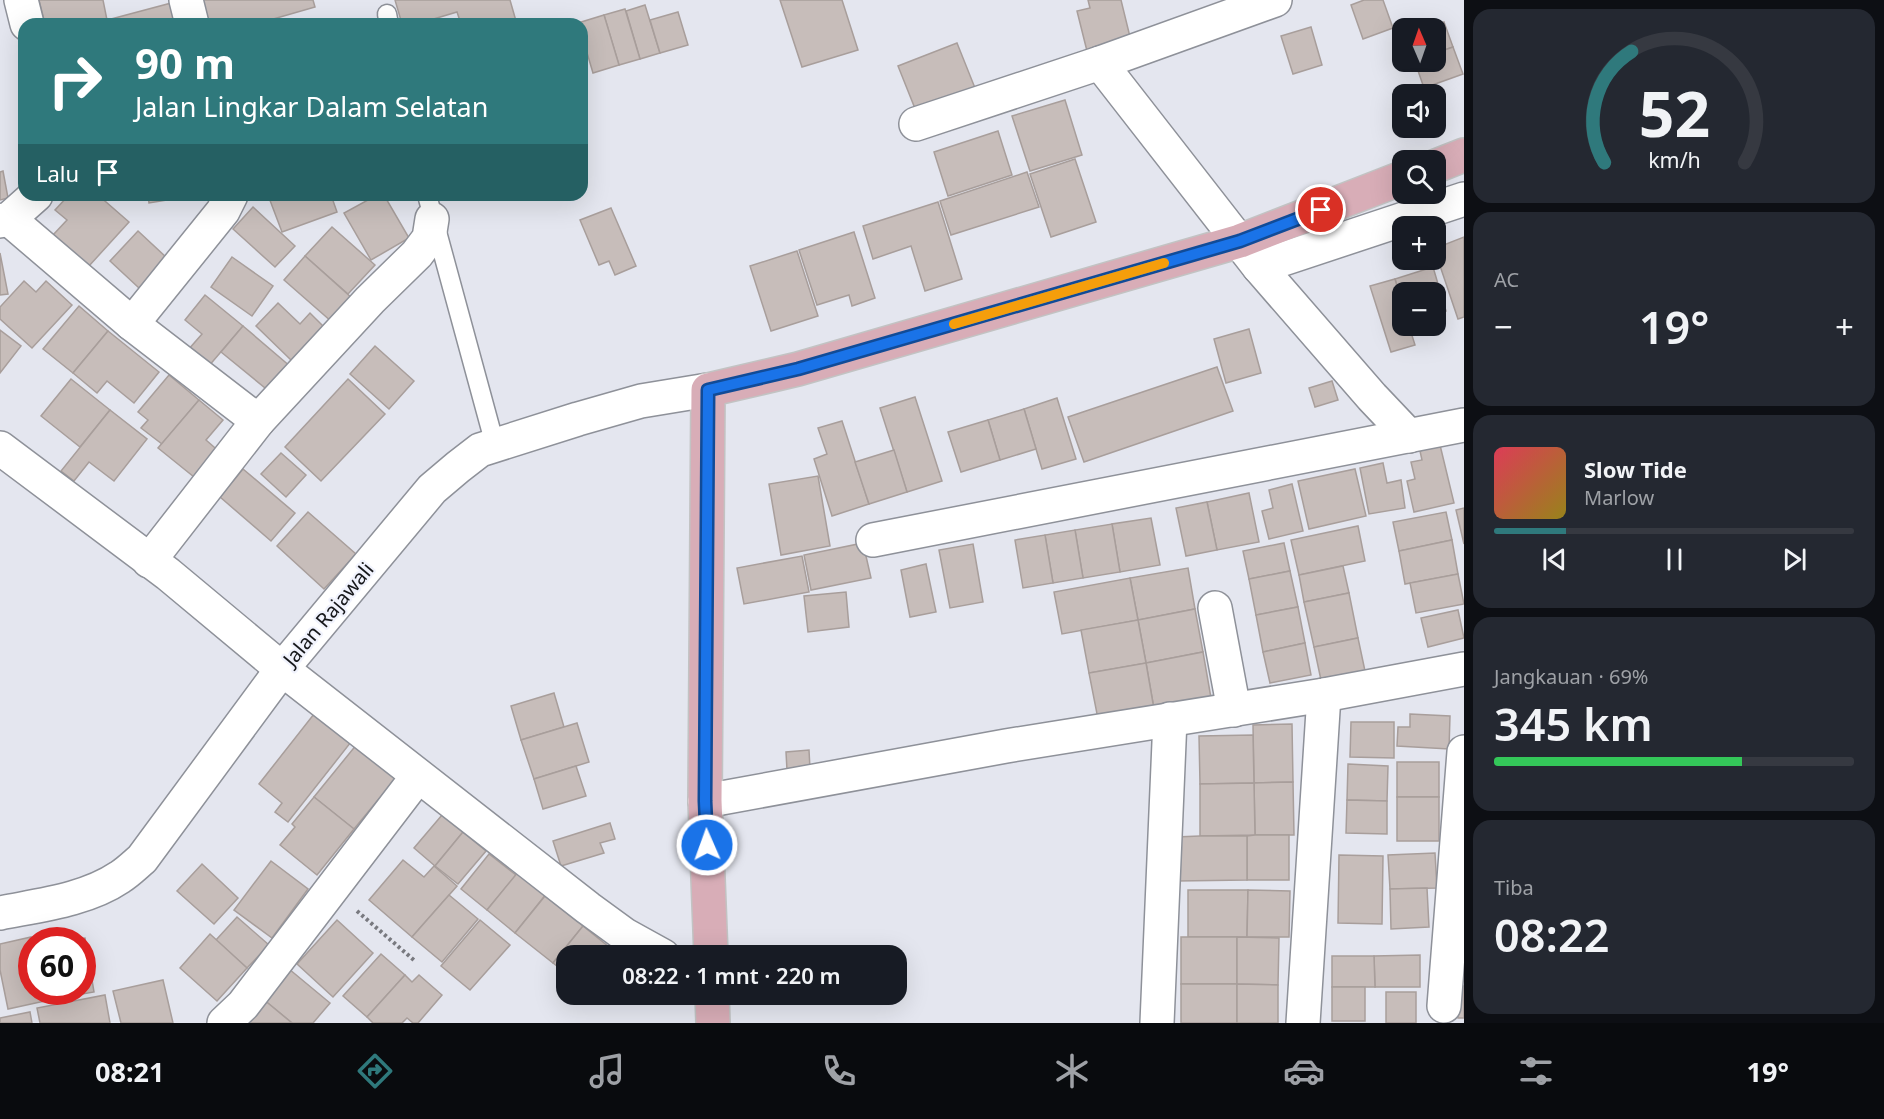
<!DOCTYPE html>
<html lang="id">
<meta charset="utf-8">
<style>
body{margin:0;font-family:"Noto Sans",sans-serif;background:#242831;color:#f1f3f6;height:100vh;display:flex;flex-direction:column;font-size:22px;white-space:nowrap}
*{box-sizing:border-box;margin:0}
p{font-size:20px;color:#9ea1a6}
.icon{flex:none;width:33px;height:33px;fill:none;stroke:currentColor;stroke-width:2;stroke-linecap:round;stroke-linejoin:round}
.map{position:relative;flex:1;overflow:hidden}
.sheet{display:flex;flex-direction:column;gap:9px;padding:9px;background:#0d0f14;width:420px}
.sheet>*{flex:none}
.banner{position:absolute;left:18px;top:18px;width:570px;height:183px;border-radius:18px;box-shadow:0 6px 24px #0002;background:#2f797c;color:#fff;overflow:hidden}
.needle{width:39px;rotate:358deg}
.controls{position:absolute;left:1392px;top:18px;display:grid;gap:12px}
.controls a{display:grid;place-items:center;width:54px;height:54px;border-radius:12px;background:#171b24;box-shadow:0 6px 24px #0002;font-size:30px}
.speed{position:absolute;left:18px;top:927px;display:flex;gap:12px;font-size:30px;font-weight:700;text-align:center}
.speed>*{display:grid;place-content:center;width:78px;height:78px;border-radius:50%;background:#171b24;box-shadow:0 6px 24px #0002;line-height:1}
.speed .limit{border:9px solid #d22;background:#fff;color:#111}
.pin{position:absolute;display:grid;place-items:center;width:51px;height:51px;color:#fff;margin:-26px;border:3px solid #fff;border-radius:50%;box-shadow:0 2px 6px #0007}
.me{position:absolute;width:66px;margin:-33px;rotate:358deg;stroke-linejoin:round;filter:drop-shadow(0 0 4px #0008)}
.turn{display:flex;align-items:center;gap:21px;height:126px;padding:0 18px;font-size:27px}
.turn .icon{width:78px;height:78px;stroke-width:2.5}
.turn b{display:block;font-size:42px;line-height:51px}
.then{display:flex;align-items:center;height:57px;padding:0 18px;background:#0003;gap:12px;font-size:22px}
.big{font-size:45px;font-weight:600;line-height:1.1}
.sheet .tile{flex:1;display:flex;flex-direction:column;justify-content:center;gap:9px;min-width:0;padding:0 21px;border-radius:18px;background:#242831}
.sheet .dial{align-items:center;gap:0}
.dial svg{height:156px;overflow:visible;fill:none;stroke:#363941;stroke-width:7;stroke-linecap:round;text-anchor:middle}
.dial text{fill:#f1f3f6;stroke:none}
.song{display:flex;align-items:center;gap:18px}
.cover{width:72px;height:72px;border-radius:9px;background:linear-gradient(135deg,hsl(350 70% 55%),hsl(50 70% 35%))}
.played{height:6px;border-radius:3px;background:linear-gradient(90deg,#2f797c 20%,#363941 20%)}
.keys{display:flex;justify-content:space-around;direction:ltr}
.heat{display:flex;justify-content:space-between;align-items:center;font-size:33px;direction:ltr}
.charge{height:9px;border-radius:4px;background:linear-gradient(90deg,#34c759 69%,#363941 0)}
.trip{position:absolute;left:556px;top:945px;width:351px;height:60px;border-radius:18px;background:#171b24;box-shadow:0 6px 24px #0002;font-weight:600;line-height:60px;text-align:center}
.dock{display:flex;height:96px;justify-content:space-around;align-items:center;background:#090b0e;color:#9ea1a6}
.dock .icon{width:42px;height:42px}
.dock .current{color:#2f797c}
.dock b{font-size:27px;color:#f1f3f6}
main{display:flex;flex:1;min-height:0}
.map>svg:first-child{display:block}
.building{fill:#c7bdba;stroke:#a89e9b;stroke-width:1.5}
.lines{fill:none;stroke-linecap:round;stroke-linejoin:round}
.service-casing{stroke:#8e9199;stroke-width:21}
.minor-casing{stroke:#8e9199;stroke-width:36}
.tertiary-casing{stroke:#8e9199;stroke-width:36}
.primary-casing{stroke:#c2c3c3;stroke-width:36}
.path{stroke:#78797f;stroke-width:4;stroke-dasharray:3 3;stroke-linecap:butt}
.service{stroke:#fff;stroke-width:18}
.minor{stroke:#fff;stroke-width:33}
.tertiary{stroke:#fff;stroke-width:33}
.primary{stroke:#d8adb7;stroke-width:33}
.route-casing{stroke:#114b97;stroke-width:15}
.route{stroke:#1a73e8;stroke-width:10}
.slow{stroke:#f59e0b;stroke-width:10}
.labels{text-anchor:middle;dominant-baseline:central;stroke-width:4.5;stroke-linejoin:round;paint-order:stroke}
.street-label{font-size:20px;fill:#16171a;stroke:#f1f3fd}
</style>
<main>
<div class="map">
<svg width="1464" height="1023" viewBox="0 0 1464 1023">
<rect width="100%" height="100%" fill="#e4e6ef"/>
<g class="building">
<path d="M 39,0 L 103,0 L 107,20 L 90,24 L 45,24 Z"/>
<path d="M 202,0 L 313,0 L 315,7 L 256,24 L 209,24 Z"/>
<path d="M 395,0 L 510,0 L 516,21 L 507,24 L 461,24 L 457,12 L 417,24 L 402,24 Z"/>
<path d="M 780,0 L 842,0 L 858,50 L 802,67 Z"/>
<path d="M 1088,0 L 1121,0 L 1131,41 L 1087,51 L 1077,11 L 1090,8 Z"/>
<path d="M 1364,0 L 1383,0 L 1393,28 L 1363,39 L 1351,5 Z"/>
<path d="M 175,2 L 181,24 L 113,24 L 111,19 Z"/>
<path d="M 645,5 L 660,53 L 640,59 L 626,11 Z"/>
<path d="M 625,9 L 640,59 L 619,65 L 604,15 Z"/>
<path d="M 678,12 L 688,45 L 660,53 L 650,20 Z"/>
<path d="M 604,15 L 619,65 L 593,73 L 582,36 L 582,24 L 578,23 Z"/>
<path d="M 1444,22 L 1453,47 L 1436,53 L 1436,28 L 1425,28 Z"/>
<path d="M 1311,27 L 1322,65 L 1293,74 L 1281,36 Z"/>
<path d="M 957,43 L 975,88 L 916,111 L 898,66 Z"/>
<path d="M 1453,47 L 1463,74 L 1424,88 L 1415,62 L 1436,62 L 1436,53 Z"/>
<path d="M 1065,100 L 1082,155 L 1030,171 L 1012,116 Z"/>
<path d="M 998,131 L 1012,175 L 948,196 L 934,152 Z"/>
<path d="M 1075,159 L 1096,222 L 1051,237 L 1030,174 Z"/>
<path d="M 3,171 L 8,198 L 0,200 L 0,172 Z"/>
<path d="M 1027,172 L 1039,207 L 951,235 L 940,201 Z"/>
<path d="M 69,195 L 98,195 L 129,222 L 89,266 L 53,235 L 67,220 L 55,210 Z"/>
<path d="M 148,195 L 198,195 L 149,203 Z"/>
<path d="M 268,195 L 331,195 L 337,212 L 282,232 Z"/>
<path d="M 377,195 L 384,195 L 409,238 L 371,260 L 344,213 Z"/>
<path d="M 938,202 L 962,279 L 925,291 L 911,246 L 873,259 L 863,226 Z"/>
<path d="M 253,207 L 295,246 L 275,267 L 233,229 Z"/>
<path d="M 611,208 L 636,266 L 615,275 L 609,261 L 599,265 L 580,220 Z"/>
<path d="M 332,227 L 375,265 L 348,294 L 305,256 Z"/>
<path d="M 138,231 L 167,258 L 139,288 L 110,261 Z"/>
<path d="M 854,232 L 875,298 L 852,306 L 849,295 L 817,305 L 799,250 Z"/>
<path d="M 1464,237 L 1464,317 L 1458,319 L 1436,254 L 1436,248 Z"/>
<path d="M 797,251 L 818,316 L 771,331 L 750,266 Z"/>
<path d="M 0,253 L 8,294 L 0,295 Z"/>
<path d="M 305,256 L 353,299 L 332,322 L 284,280 Z"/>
<path d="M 232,257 L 273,286 L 252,316 L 211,287 Z"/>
<path d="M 1433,267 L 1446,311 L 1436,314 L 1436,292 L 1402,292 L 1402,304 L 1395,279 Z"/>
<path d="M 1395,279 L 1402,304 L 1402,326 L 1409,326 L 1415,345 L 1391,352 L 1370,286 Z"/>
<path d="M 24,281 L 36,292 L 46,281 L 72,305 L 32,348 L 0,319 L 0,307 Z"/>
<path d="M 205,295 L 243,326 L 208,367 L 188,350 L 202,334 L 185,320 Z"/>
<path d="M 278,303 L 300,324 L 310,313 L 325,328 L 293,362 L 256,326 Z"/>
<path d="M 79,306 L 108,331 L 73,373 L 43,349 Z"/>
<path d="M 243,326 L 291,367 L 270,392 L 221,352 Z"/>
<path d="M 1249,329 L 1261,373 L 1226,383 L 1214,339 Z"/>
<path d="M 0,330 L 21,346 L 0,373 Z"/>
<path d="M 108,331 L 159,372 L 134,403 L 107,381 L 97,393 L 73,373 Z"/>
<path d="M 375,346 L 414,381 L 389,409 L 350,374 Z"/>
<path d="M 1217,367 L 1233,411 L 1084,462 L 1068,417 Z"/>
<path d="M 169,375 L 199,400 L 162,444 L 141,428 L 148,420 L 138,412 Z"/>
<path d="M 71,379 L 110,410 L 80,447 L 41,416 Z"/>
<path d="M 348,379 L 385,414 L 321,481 L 285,447 Z"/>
<path d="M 1332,381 L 1338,400 L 1315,407 L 1309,388 Z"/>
<path d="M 915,397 L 942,481 L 907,492 L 880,408 Z"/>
<path d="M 1057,398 L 1076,459 L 1042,469 L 1024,409 Z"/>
<path d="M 199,400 L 223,420 L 206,440 L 222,454 L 199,481 L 158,448 Z"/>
<path d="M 1024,409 L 1036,449 L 1000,460 L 988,420 Z"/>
<path d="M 110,410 L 147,439 L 114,481 L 89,462 L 74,481 L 61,471 Z"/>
<path d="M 988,420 L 1000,460 L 961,472 L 948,432 Z"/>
<path d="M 842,421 L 869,504 L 832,516 L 814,459 L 827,454 L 818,428 Z"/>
<path d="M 1440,445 L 1454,503 L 1414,512 L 1407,481 L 1415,479 L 1411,462 L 1422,460 L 1420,451 Z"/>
<path d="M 894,450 L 907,492 L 869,504 L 855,462 Z"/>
<path d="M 281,453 L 306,475 L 286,497 L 261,474 Z"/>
<path d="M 1383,463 L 1387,483 L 1401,480 L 1405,508 L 1369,514 L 1360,468 Z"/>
<path d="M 243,469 L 295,513 L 271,541 L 220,497 Z"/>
<path d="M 1355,469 L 1366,516 L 1309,529 L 1298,481 Z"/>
<path d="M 818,476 L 830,546 L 781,555 L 769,484 Z"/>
<path d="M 1292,484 L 1303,531 L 1269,539 L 1262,511 L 1273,508 L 1269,490 Z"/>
<path d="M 1249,493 L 1259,542 L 1217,550 L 1207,502 Z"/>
<path d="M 1207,502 L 1217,550 L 1186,556 L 1176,508 Z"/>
<path d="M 1464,508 L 1464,544 L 1456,510 Z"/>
<path d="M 308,512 L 356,554 L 324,589 L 277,546 Z"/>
<path d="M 1446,512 L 1452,540 L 1399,551 L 1393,522 Z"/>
<path d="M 1151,518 L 1160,565 L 1120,572 L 1112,524 Z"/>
<path d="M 1112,524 L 1120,572 L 1083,578 L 1075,530 Z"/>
<path d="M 1358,526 L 1365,561 L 1299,575 L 1291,540 Z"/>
<path d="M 1075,530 L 1083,578 L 1053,583 L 1045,535 Z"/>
<path d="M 1045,535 L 1053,583 L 1023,588 L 1015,540 Z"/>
<path d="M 1452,540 L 1458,574 L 1405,584 L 1399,551 Z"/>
<path d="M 863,543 L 871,578 L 811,590 L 804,555 Z"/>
<path d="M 1284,543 L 1290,571 L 1249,579 L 1243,551 Z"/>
<path d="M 973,544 L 983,602 L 950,608 L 939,550 Z"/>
<path d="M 802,556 L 809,592 L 744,604 L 737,568 Z"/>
<path d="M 926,564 L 936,612 L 910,617 L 901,570 Z"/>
<path d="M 1343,566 L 1349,593 L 1304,602 L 1299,575 Z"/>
<path d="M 1188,568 L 1195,609 L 1138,620 L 1130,578 Z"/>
<path d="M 1290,571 L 1298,607 L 1256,615 L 1249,579 Z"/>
<path d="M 1458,574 L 1464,604 L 1416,613 L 1410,583 Z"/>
<path d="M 1130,578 L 1138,620 L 1062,634 L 1054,592 Z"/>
<path d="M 846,592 L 849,627 L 808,632 L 804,596 Z"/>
<path d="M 1349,593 L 1358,638 L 1314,647 L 1304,602 Z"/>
<path d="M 1298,607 L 1305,643 L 1263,652 L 1256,615 Z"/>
<path d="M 1195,609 L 1203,652 L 1146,663 L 1138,620 Z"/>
<path d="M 1458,610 L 1464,638 L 1428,647 L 1421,618 Z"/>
<path d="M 1138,620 L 1146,663 L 1089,673 L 1081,630 Z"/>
<path d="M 1358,638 L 1365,671 L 1321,680 L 1314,647 Z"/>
<path d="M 1305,643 L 1311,675 L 1270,683 L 1263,652 Z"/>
<path d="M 1203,652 L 1211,698 L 1154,709 L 1146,663 Z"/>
<path d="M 1146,663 L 1154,709 L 1098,719 L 1089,673 Z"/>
<path d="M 554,693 L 564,727 L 521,740 L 511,706 Z"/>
<path d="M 314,714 L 351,742 L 288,822 L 275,812 L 282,803 L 259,784 Z"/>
<path d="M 1410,714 L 1450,716 L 1449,749 L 1397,746 L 1398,727 L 1410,727 Z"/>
<path d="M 1351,722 L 1394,722 L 1394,758 L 1350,757 Z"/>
<path d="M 577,723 L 589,762 L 534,779 L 521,740 Z"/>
<path d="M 1292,724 L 1293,782 L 1254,783 L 1253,725 Z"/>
<path d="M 1253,735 L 1254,783 L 1200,784 L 1199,736 Z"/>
<path d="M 357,744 L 397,777 L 354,829 L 314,797 Z"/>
<path d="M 809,750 L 810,769 L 787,770 L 786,752 Z"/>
<rect x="1397" y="762" width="42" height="35"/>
<path d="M 1348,764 L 1388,766 L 1387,801 L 1347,800 Z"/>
<path d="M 576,766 L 586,796 L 543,809 L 534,779 Z"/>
<path d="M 1293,782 L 1294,835 L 1255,835 L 1254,783 Z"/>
<path d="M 1254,783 L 1255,835 L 1200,836 L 1200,784 Z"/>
<path d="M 314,797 L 354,829 L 317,875 L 280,845 L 295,827 L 292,824 Z"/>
<rect x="1397" y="797" width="42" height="44"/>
<path d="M 1347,800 L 1387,801 L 1387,834 L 1346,833 Z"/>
<path d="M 442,815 L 463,832 L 435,866 L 414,848 Z"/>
<path d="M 610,823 L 615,839 L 600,843 L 604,853 L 561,866 L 553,841 Z"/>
<path d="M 463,832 L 486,851 L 458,884 L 435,866 Z"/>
<path d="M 1255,835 L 1289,835 L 1289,880 L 1247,880 L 1247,836 Z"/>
<path d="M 1200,836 L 1247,836 L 1247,880 L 1177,881 L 1176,837 Z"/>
<path d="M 1435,853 L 1437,888 L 1390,889 L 1388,855 Z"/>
<path d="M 489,854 L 516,875 L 487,910 L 461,889 Z"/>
<path d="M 1339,855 L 1383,856 L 1382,924 L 1338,923 Z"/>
<path d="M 403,860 L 424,877 L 434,866 L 457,886 L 412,937 L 369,900 Z"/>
<path d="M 271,861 L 308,889 L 272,938 L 234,910 Z"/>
<path d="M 202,864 L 238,898 L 214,924 L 177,891 Z"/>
<path d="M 523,866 L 551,888 L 515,933 L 487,910 Z"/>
<path d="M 1427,888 L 1429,927 L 1391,929 L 1390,889 Z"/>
<path d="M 1188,890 L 1248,890 L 1247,937 L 1188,937 Z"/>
<path d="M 1248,890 L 1290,891 L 1289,937 L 1247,937 Z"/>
<path d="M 449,895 L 478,919 L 442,962 L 412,937 Z"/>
<path d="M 545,896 L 583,926 L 553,963 L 515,933 Z"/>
<path d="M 237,917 L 269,945 L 247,968 L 216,940 Z"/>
<path d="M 337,920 L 373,953 L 333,997 L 297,964 Z"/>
<path d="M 480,920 L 510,945 L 470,990 L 441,966 Z"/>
<path d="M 583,926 L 619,955 L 567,956 L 567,974 L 553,963 Z"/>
<path d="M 210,934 L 247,968 L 217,1001 L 180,968 Z"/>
<path d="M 31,937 L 32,992 L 43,992 L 45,1001 L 8,1009 L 0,970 L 0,944 Z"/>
<rect x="1181" y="937" width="56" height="47"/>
<path d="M 1237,937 L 1279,938 L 1278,985 L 1237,984 Z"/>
<path d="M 85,938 L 94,992 L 49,1000 L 47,992 L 82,992 L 82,940 L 68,940 Z"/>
<path d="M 381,954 L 405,975 L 367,1017 L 343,996 Z"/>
<path d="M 1420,955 L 1420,987 L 1375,987 L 1374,956 Z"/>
<path d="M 1332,956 L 1374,956 L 1375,987 L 1332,987 Z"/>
<path d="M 289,969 L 330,1003 L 313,1023 L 292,1023 L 263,999 Z"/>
<path d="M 405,975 L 412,982 L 419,975 L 442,995 L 418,1023 L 413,1023 L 407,1018 L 402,1023 L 373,1023 L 367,1017 Z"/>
<path d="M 163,980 L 173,1023 L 121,1023 L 113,991 Z"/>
<rect x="1181" y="984" width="56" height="39"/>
<path d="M 1237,984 L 1278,985 L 1278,1023 L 1237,1023 Z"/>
<rect x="1458" y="986" width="6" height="32"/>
<rect x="1332" y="987" width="33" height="34"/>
<rect x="1386" y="992" width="30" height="31"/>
<path d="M 105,995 L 110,1023 L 40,1023 L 37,1008 Z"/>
<path d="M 263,999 L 292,1023 L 244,1023 Z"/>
<path d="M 30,1012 L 32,1023 L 0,1023 L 0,1018 Z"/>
</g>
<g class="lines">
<defs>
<g id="service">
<path d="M 387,14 L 389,24"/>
<path d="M 427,195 L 495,445"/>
</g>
<g id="minor">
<path d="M 21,0 L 27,24"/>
<path d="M 186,0 L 192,24"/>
<path d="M 1275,0 L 1100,63 L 1259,267 L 1372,397 L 1409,436"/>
<path d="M 916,124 L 1100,63"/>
<path d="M 9,219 L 132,324 L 258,421"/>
<path d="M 0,221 L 9,219 L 36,195"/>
<path d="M 1259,267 L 1464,199"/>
<path d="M 132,324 L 223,211 L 231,195"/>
<path d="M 0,448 L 168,574 L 282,669 L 588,908 L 625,935 L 663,956"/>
<path d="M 873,540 L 1464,425"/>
<path d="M 149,561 L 258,421 L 370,300 L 417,254 L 429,238 L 432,219"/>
<path d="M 1215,608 L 1234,710"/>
<path d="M 705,801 L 1006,746 L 1324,695 L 1464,669"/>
<path d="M 1444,1006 L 1464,752"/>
<path d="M 224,1023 L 243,1005 L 418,776"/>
<path d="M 1157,1023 L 1170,719"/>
<path d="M 1303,1023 L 1324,695"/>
</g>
<path id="tertiary" d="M 0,913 C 40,905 86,900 120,877 C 128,872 135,865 142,859 L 282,669 L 432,489 L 458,467 L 480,450 L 578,419 L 641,401 L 708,390"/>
<g id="primary">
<path d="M 1436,166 L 1464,155"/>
<path d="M 711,956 L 705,801 L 708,390 L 798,369 L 1240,241 L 1402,178"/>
<path d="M 712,994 L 713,1023"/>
</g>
</defs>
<use href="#service" class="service-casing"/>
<use href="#minor" class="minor-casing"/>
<use href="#tertiary" class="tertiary-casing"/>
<use href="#primary" class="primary-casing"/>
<path class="path" d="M 357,911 L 415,961"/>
<use href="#service" class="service"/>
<use href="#minor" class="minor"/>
<use href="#tertiary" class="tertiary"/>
<use href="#primary" class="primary"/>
</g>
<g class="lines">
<defs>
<path id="route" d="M 707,845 L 705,801 L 708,390 L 798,369 L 1240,241 L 1321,210"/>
</defs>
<use href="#route" class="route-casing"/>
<use href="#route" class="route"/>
<path class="slow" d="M 954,324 L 1164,263"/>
</g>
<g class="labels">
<g class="street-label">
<text transform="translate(328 614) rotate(-50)">Jalan Rajawali</text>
</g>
</g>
</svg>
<div class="controls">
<a><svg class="needle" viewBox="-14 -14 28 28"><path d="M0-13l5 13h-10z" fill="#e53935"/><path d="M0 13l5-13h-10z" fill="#9ea1a6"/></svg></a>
<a><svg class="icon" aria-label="sound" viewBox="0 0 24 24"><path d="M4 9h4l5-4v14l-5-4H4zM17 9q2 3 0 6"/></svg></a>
<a><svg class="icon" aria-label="search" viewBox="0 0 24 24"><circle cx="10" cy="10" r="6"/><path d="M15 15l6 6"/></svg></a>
<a>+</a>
<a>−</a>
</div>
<div class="speed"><div class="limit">60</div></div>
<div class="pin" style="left:1321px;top:210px;background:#d93025"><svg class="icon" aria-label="arrive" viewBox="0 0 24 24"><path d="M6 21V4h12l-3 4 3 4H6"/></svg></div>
<svg class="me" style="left:707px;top:845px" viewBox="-20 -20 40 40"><circle r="17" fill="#1a73e8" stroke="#fff" stroke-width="3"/><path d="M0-11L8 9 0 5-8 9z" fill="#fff"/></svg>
<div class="trip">08:22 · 1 mnt · 220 m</div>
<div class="banner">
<div class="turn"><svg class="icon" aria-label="right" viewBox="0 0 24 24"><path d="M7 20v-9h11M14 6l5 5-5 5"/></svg><div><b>90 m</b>Jalan Lingkar Dalam Selatan</div></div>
<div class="then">Lalu<svg class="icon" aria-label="arrive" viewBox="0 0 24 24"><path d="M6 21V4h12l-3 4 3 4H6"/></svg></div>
</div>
</div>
<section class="sheet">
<div class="tile dial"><svg viewBox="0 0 100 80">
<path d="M14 69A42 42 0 1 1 86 69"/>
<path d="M14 69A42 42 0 0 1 28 12" stroke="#2f797c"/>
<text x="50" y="56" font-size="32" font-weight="700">52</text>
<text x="50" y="72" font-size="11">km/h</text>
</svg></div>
<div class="tile"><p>AC</p>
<div class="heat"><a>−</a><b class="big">19°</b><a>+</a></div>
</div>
<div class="tile">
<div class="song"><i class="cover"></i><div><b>Slow Tide</b><p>Marlow</p></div></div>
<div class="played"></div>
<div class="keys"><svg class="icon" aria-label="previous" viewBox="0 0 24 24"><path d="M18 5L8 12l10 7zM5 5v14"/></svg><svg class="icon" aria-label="pause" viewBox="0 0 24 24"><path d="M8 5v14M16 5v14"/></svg><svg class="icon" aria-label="next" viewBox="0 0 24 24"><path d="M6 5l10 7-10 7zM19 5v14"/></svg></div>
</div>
<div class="tile"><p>Jangkauan · 69%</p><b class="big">345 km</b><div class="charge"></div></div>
<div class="tile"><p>Tiba</p><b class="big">08:22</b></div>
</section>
</main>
<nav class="dock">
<b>08:21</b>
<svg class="icon current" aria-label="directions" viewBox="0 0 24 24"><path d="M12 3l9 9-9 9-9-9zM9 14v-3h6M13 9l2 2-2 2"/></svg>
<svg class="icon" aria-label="music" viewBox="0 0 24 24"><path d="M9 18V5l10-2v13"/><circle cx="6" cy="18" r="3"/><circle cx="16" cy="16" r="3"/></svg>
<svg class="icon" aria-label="phone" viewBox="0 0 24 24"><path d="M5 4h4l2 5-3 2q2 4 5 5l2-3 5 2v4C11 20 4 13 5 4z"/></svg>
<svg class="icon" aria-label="climate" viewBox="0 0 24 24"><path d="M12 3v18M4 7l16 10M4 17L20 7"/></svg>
<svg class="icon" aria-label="car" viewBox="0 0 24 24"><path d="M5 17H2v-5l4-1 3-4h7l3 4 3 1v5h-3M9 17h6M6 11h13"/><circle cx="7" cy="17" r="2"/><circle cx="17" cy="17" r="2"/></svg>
<svg class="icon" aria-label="filters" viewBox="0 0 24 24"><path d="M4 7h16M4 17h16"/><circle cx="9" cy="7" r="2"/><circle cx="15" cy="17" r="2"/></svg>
<b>19°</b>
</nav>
